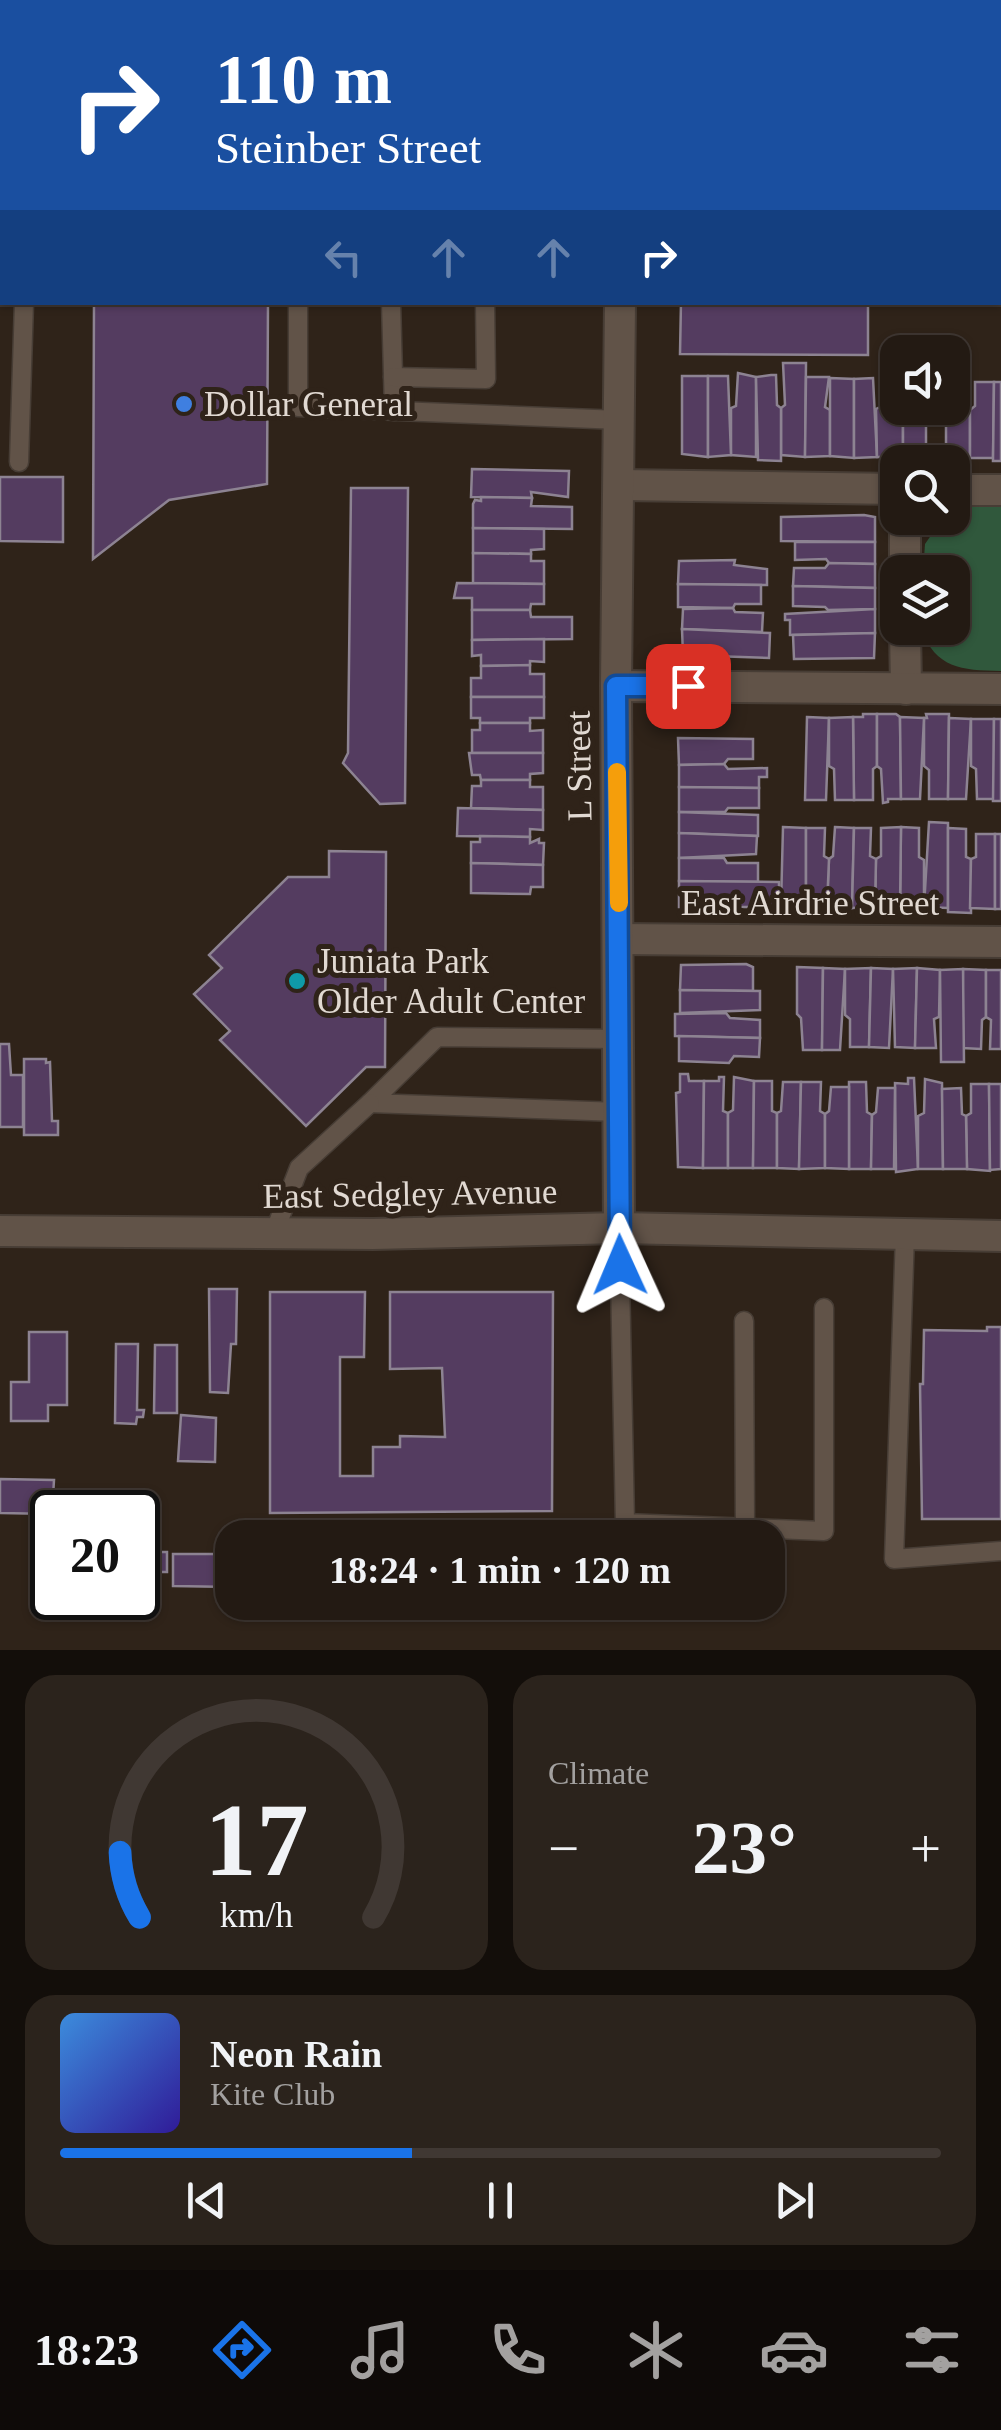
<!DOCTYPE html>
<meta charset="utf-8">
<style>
body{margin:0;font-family:"Times New Roman",serif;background:#2b231c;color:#f1f3f6;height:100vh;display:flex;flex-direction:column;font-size:38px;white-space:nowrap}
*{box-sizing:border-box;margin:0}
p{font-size:32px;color:#a3a1a0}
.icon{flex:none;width:55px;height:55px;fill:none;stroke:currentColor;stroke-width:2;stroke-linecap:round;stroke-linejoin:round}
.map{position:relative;height:1650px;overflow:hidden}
.drawer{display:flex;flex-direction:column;gap:25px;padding:25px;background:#130e0a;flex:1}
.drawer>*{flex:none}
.top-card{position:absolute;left:0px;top:0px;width:1002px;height:305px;box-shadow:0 2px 8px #0004,0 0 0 2px #403833;background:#1a4fa0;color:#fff;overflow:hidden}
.buttons{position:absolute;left:880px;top:335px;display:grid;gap:20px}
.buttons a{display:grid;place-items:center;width:90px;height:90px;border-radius:20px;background:#231a13;box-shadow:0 2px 8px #0004,0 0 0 2px #403833;font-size:50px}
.speed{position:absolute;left:30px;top:1490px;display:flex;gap:20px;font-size:50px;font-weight:700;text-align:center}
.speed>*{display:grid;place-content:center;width:130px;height:130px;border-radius:50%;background:#231a13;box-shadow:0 2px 8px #0004,0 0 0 2px #403833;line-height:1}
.speed .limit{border:5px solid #111;border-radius:15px;background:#fff;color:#111}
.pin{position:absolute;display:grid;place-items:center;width:85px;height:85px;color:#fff;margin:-42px;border-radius:20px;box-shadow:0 5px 15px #0006}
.me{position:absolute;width:110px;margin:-55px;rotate:359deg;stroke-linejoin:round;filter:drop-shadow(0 0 8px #0008)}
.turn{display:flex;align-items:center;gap:35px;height:210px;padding:0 50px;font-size:45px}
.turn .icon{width:130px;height:130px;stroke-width:2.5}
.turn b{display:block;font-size:70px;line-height:85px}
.lanes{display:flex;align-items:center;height:95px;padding:0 50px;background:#0003;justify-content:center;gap:50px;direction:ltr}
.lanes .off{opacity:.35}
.big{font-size:75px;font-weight:600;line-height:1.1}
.drawer .card{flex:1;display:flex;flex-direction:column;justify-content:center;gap:15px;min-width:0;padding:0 35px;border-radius:30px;background:#2b231c}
.drawer .dial{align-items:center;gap:0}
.dial svg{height:260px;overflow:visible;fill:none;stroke:#403833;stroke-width:7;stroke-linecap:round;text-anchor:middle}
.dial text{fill:#f1f3f6;stroke:none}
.song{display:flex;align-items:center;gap:30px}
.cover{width:120px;height:120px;border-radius:15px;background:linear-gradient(135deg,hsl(210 70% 55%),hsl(250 70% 35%))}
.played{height:10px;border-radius:5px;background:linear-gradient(90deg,#1a73e8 40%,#403833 40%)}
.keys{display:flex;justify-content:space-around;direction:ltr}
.heat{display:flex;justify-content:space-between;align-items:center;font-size:55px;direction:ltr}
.drawer .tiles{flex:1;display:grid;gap:25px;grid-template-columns:1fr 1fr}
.card:last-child{grid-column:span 2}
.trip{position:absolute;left:215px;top:1520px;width:570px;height:100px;border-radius:30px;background:#231a13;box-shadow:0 2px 8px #0004,0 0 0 2px #403833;font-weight:600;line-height:100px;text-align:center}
.tabs{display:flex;height:160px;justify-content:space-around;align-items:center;background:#0e0a08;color:#a3a1a0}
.tabs .icon{width:70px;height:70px}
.tabs .on{color:#1a73e8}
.tabs b{font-size:45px;color:#f1f3f6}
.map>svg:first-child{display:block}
.green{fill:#30583c}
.building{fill:#543c60;stroke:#8d8392;stroke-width:2.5}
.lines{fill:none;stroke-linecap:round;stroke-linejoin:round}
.service-casing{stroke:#473d35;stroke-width:21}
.minor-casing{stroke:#473d35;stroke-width:34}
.service{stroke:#615348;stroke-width:18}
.minor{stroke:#615348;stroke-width:30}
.route-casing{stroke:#114b97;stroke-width:25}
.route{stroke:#1a73e8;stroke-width:18}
.slow{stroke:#f59e0b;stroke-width:18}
.shop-dot{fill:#3f7fe0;stroke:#2f2319;stroke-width:4}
.culture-dot{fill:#0f9aa8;stroke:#2f2319;stroke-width:4}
.labels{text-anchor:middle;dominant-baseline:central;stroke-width:10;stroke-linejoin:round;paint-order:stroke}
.poi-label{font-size:35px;fill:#e1d9d2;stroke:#2f2319;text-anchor:start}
.street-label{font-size:35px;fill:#e1d9d2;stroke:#2f2319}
</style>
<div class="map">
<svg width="1001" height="1650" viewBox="0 0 1001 1650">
<rect width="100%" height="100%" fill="#2f2319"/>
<path class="green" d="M 969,503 L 1001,503 L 1001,671 C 960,670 937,669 920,628 L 952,628 L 952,572 L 923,572 L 925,544 L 943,518 L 952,518 L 953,512 Z"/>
<g class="building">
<path d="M 270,0 L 270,2 L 77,1 L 80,0 Z"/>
<path d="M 94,302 L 268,302 L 267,484 L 169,500 L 93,559 Z"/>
<path d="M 681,302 L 868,302 L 868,355 L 680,354 Z"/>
<path d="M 783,363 L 806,363 L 805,457 L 781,455 L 781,408 L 785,405 Z"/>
<path d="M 738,373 L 756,377 L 756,457 L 731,455 L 731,408 L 736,406 Z"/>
<path d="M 771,375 L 776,375 L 777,405 L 781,408 L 781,461 L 758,460 L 756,377 Z"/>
<path d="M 682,376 L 708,376 L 708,457 L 682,454 Z"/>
<path d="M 708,376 L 728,376 L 731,455 L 708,457 Z"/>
<path d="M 806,377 L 829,377 L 825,407 L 830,410 L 830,456 L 805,457 Z"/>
<path d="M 830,378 L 854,379 L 854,458 L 830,456 Z"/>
<path d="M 873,378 L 877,457 L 854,458 L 854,379 Z"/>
<path d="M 884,382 L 898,382 L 898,408 L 903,408 L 903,457 L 877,457 L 876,409 L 882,406 Z"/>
<path d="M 952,382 L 965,383 L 965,407 L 970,410 L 970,458 L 946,457 L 946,408 L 952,408 Z"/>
<path d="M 975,382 L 994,382 L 993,458 L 970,458 L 970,410 L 975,406 Z"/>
<path d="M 994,382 L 1001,382 L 1001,461 L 993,461 Z"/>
<rect x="903" y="408" width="23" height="49"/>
<path d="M 472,469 L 569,471 L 568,497 L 531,492 L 532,498 L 471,497 Z"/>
<path d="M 0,477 L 63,477 L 63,542 L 0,541 Z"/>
<path d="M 351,488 L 408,488 L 405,803 L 380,804 L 343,763 L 348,753 Z"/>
<path d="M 481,497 L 532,498 L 531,506 L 572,507 L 572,529 L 473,528 L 473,504 L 475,500 L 481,501 Z"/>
<path d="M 864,515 L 875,517 L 875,542 L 781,541 L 781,517 Z"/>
<path d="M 473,528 L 544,529 L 544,549 L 531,550 L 531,554 L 473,553 Z"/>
<path d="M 795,542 L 875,542 L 875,564 L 829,563 L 826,559 L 795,560 Z"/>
<path d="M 473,553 L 531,554 L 531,561 L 544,561 L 544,584 L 473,583 Z"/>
<path d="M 735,560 L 734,565 L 767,569 L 767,585 L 678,584 L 679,561 Z"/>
<path d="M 829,563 L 875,564 L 875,588 L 793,586 L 794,568 L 825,568 Z"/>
<path d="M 457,583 L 544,584 L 544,604 L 531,604 L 530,610 L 472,610 L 472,598 L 454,598 Z"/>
<path d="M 678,584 L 761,585 L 761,604 L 735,604 L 733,608 L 678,607 Z"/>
<path d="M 793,586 L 875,588 L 875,609 L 828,610 L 825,607 L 793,606 Z"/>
<path d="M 733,608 L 735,612 L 763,613 L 762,632 L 682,629 L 683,609 Z"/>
<path d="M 875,609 L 875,633 L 790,635 L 790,620 L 785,620 L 785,614 Z"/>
<path d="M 472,610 L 530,610 L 531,617 L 572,617 L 572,639 L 472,640 Z"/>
<path d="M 682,629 L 770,633 L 769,658 L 683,655 Z"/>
<path d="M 875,633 L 874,658 L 794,659 L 793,635 Z"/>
<path d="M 544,639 L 544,662 L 530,661 L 530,665 L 481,666 L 481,655 L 472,656 L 472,640 Z"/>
<path d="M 530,665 L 530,674 L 544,674 L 544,697 L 471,697 L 471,678 L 481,678 L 481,666 Z"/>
<path d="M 471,697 L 544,697 L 544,718 L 530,718 L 530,723 L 480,723 L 480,718 L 471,718 Z"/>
<path d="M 863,714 L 877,714 L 877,766 L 873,769 L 873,800 L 854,800 L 853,717 L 863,717 Z"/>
<path d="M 877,714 L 896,714 L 900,717 L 901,799 L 888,799 L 888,802 L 883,803 L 881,769 L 877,766 Z"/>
<path d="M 926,714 L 949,714 L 948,799 L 929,799 L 929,770 L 924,766 L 924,718 L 927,718 Z"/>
<path d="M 807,717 L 829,718 L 826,800 L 805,800 Z"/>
<path d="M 853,717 L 854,800 L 835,800 L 834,769 L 829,766 L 829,718 Z"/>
<path d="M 900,717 L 924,718 L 920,799 L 901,799 Z"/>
<path d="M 949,718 L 971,719 L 966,799 L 948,799 Z"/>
<path d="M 971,719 L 994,719 L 994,799 L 977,799 L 976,769 L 971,766 Z"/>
<path d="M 994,719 L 1001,719 L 1001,801 L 993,801 Z"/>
<path d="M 480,723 L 530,723 L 530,731 L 543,730 L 543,753 L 472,753 L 472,730 L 480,730 Z"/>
<path d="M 678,738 L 753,739 L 753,759 L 728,759 L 724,764 L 679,765 Z"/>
<path d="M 469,753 L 543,753 L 543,773 L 530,774 L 530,780 L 481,780 L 480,775 L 472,775 Z"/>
<path d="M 724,764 L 728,769 L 767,768 L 767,777 L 759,777 L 759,788 L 679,787 L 679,765 Z"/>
<path d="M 481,780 L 530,780 L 530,787 L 543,787 L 543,810 L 471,808 L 472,786 L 481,786 Z"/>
<path d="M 679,787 L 759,788 L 759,808 L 728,808 L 725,812 L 679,812 Z"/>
<path d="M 458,808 L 543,810 L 543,830 L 530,829 L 530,837 L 457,836 Z"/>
<path d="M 679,812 L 758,815 L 758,836 L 679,833 Z"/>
<path d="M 929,822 L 948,823 L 948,908 L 924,907 Z"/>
<path d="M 783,827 L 806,828 L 806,907 L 781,905 Z"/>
<path d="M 835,827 L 854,828 L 852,908 L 827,907 L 829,859 L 833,856 Z"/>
<path d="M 901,827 L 919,828 L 919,857 L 924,860 L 924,907 L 900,908 Z"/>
<path d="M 901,827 L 900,908 L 875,907 L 876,859 L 881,856 L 881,828 Z"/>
<path d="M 806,828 L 825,828 L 824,856 L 829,859 L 827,907 L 806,907 Z"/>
<path d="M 854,828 L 871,828 L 870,856 L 876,859 L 875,907 L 852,908 Z"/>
<path d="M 948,828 L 966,829 L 966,857 L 971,859 L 971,913 L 948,912 Z"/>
<path d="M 679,833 L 757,836 L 756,854 L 679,858 Z"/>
<path d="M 976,834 L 995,834 L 995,909 L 970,908 L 971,859 L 976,857 Z"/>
<rect x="995" y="834" width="6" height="75"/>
<path d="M 480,836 L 530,837 L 530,843 L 539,839 L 539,843 L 544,843 L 543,865 L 471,863 L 471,842 L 480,842 Z"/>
<path d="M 329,851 L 386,852 L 385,1067 L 366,1067 L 306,1126 L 220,1040 L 230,1031 L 194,994 L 222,968 L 209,955 L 288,877 L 329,877 Z"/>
<path d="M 679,858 L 724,858 L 727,863 L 758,863 L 758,882 L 679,881 Z"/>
<path d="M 471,863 L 543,865 L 543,887 L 531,887 L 530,894 L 471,893 Z"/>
<path d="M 679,881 L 779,882 L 779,907 L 679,907 Z"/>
<path d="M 746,964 L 753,967 L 753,991 L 680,990 L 681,965 Z"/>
<path d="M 797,967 L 823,968 L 822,1050 L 803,1050 L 801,1018 L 797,1014 Z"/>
<path d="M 823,968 L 845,969 L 840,1050 L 822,1050 Z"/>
<path d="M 871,968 L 869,1047 L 850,1047 L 850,1019 L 845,1015 L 845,969 Z"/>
<path d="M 871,968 L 893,969 L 889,1048 L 869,1047 Z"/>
<path d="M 917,968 L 915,1048 L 895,1047 L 893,969 Z"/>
<path d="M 917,968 L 940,970 L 939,1017 L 934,1019 L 936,1048 L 915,1048 Z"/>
<path d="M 963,969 L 986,970 L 986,1017 L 982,1020 L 981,1049 L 962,1048 Z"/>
<path d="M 963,969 L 964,1062 L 941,1062 L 940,970 Z"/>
<path d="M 986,970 L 1001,970 L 1001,1049 L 990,1049 L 991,1020 L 986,1017 Z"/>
<path d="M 680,990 L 760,991 L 760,1010 L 680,1013 Z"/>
<path d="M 726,1013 L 730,1018 L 760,1020 L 760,1038 L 675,1036 L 675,1014 Z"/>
<path d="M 679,1036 L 760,1038 L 759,1057 L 734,1056 L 729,1063 L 679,1061 Z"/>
<path d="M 0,1044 L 9,1044 L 11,1075 L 23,1075 L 23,1127 L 0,1127 Z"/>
<path d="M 24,1059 L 46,1059 L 46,1063 L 50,1062 L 52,1121 L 58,1121 L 58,1135 L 24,1135 Z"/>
<path d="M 680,1074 L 688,1074 L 689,1081 L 704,1081 L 703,1168 L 678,1167 L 676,1093 L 680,1092 Z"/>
<path d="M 719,1077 L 724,1077 L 723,1111 L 728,1113 L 728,1168 L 703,1168 L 704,1081 L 719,1081 Z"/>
<path d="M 734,1077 L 754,1081 L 753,1168 L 728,1168 L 728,1113 L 733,1110 Z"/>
<path d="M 908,1078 L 914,1078 L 918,1169 L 896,1172 L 895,1083 L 908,1084 Z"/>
<path d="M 925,1079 L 942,1083 L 943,1169 L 918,1169 L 918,1116 L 924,1113 Z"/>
<path d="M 754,1081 L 772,1081 L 772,1111 L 777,1113 L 777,1168 L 753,1168 Z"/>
<path d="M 783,1082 L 801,1082 L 799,1169 L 777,1168 L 777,1113 L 781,1111 Z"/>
<path d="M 801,1082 L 821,1082 L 820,1111 L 825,1114 L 825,1168 L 799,1169 Z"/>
<path d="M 849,1082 L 866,1082 L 867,1112 L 872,1115 L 871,1169 L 849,1169 Z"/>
<path d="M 971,1084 L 989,1084 L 990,1171 L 967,1169 L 966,1116 L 971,1113 Z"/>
<path d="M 989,1084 L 1001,1084 L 1001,1169 L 990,1170 Z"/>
<path d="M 831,1087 L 849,1087 L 849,1169 L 825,1168 L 825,1114 L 829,1111 Z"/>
<path d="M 878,1088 L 895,1088 L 894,1169 L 871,1169 L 872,1115 L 876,1112 Z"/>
<path d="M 961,1088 L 962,1114 L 966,1116 L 967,1169 L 943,1169 L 942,1089 Z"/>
<path d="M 209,1289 L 237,1289 L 236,1344 L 231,1344 L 228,1393 L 210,1392 Z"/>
<path d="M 270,1292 L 365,1292 L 364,1357 L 340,1357 L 340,1476 L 373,1476 L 373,1447 L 400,1447 L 400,1436 L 445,1437 L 442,1368 L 390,1369 L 390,1292 L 553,1292 L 552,1511 L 270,1513 Z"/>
<path d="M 987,1327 L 1001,1327 L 1001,1519 L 922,1519 L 920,1384 L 923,1384 L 924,1330 L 987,1331 Z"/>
<path d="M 29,1332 L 67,1332 L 67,1405 L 48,1405 L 48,1421 L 11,1421 L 11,1382 L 29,1382 Z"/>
<path d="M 116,1344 L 138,1344 L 137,1410 L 144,1410 L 143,1417 L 137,1417 L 136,1424 L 115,1423 Z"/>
<path d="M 155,1345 L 177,1345 L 177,1413 L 154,1413 Z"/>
<path d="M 181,1415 L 216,1418 L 215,1462 L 178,1461 Z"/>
<path d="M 0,1479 L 54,1480 L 52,1514 L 0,1513 Z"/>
<path d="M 227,1550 L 232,1550 L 232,1587 L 173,1586 L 173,1554 L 227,1554 Z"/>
<path d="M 140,1552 L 167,1552 L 167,1572 L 139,1572 Z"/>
</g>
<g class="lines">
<defs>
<g id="service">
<path d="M 45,0 L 46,2"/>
<path d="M 383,0 L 383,2"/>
<path d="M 481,0 L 481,2"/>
<path d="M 299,2 L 299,0"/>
<path d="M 980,2 L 993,0"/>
<path d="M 1000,58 L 1001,58"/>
<path d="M 298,302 L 298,407 L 620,420"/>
<path d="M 391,302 L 394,411"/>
<path d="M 393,377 L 486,379 L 485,302"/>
<path d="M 19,462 L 24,302"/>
<path d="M 619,1112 L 370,1103 L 437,1037 L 619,1039"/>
<path d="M 619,1228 L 625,1523 L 824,1531 L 824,1308"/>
<path d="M 274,1233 L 299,1168 L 370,1103"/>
<path d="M 905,1234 L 894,1559 L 1001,1551"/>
<path d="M 744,1321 L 745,1528"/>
</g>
<g id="minor">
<path d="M 621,2 L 621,0"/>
<path d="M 620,485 L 898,489"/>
<path d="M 952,490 L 1001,490"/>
<path d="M 905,518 L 905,572"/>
<path d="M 905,628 L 906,689"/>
<path d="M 616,686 L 1001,689"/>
<path d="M 619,939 L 1001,942"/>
<path d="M 619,1228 L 616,686 L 620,302"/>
<path d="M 0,1231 L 373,1234 L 619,1228 L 1001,1236"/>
</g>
</defs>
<use href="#service" class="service-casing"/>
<use href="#minor" class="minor-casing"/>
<use href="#service" class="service"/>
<use href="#minor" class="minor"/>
</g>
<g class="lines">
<defs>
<path id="route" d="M 620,1265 L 616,686 L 688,686"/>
</defs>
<use href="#route" class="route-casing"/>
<use href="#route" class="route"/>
<path class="slow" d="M 617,772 L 619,903"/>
</g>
<circle class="shop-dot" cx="184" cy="404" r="10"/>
<circle class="culture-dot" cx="297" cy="981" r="10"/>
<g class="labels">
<g class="poi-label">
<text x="204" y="404">Dollar General</text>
<text x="317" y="961">Juniata Park<tspan x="317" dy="40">Older Adult Center</tspan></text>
</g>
<g class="street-label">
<text transform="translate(579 766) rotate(-91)">L Street</text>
<text x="810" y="903">East Airdrie Street</text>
<text transform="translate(410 1194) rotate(-1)">East Sedgley Avenue</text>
</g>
</g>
</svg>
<div class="buttons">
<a><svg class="icon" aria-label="sound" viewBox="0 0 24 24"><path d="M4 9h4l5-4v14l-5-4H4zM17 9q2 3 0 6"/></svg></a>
<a><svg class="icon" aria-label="search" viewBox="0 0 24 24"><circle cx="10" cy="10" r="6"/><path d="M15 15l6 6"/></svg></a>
<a><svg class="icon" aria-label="layers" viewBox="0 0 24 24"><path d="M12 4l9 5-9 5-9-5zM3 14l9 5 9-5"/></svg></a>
</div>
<div class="speed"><div class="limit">20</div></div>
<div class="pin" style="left:688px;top:686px;background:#d93025"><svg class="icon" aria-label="arrive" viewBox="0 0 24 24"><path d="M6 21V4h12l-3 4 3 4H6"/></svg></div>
<svg class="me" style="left:620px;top:1265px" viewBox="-20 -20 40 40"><path d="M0-17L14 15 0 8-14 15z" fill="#1a73e8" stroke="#fff" stroke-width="4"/></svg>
<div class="trip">18:24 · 1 min · 120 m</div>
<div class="top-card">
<div class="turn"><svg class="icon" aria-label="right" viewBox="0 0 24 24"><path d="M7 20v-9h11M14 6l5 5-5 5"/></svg><div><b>110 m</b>Steinber Street</div></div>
<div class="lanes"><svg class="icon off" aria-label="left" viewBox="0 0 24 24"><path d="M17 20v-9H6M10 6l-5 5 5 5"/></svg><svg class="icon off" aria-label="ahead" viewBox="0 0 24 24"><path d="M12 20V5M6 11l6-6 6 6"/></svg><svg class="icon off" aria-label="ahead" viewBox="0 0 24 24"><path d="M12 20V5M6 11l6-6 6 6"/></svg><svg class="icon" aria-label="right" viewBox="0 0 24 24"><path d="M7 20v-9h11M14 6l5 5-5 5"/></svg></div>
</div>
</div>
<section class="drawer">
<div class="tiles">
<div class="card dial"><svg viewBox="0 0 100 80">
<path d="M14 69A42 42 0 1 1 86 69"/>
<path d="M14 69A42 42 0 0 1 8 49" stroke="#1a73e8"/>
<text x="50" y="56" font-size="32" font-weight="700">17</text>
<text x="50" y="72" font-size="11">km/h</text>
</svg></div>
<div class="card"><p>Climate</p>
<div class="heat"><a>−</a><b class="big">23°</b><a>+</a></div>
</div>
<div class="card">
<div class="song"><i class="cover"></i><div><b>Neon Rain</b><p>Kite Club</p></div></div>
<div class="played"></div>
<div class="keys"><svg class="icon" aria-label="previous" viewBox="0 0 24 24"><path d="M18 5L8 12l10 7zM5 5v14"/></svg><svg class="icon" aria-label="pause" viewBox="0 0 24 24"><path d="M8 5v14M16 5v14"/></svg><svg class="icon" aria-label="next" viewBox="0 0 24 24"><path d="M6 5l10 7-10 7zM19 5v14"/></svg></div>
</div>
</div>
</section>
<nav class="tabs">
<b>18:23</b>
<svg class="icon on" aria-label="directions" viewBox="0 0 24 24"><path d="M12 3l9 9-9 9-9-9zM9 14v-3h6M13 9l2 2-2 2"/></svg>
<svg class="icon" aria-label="music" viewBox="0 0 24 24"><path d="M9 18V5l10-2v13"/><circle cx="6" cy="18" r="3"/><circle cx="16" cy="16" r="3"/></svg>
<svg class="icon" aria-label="phone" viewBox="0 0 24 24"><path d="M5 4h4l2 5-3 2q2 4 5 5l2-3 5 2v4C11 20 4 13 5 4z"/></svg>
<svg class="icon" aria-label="climate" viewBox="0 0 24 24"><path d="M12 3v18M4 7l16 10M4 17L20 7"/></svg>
<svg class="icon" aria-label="car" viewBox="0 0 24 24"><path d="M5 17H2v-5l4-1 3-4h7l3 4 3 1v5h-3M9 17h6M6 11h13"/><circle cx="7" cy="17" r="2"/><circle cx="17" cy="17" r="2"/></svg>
<svg class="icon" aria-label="filters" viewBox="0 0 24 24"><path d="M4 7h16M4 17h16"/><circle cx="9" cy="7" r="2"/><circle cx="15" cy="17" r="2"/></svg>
</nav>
